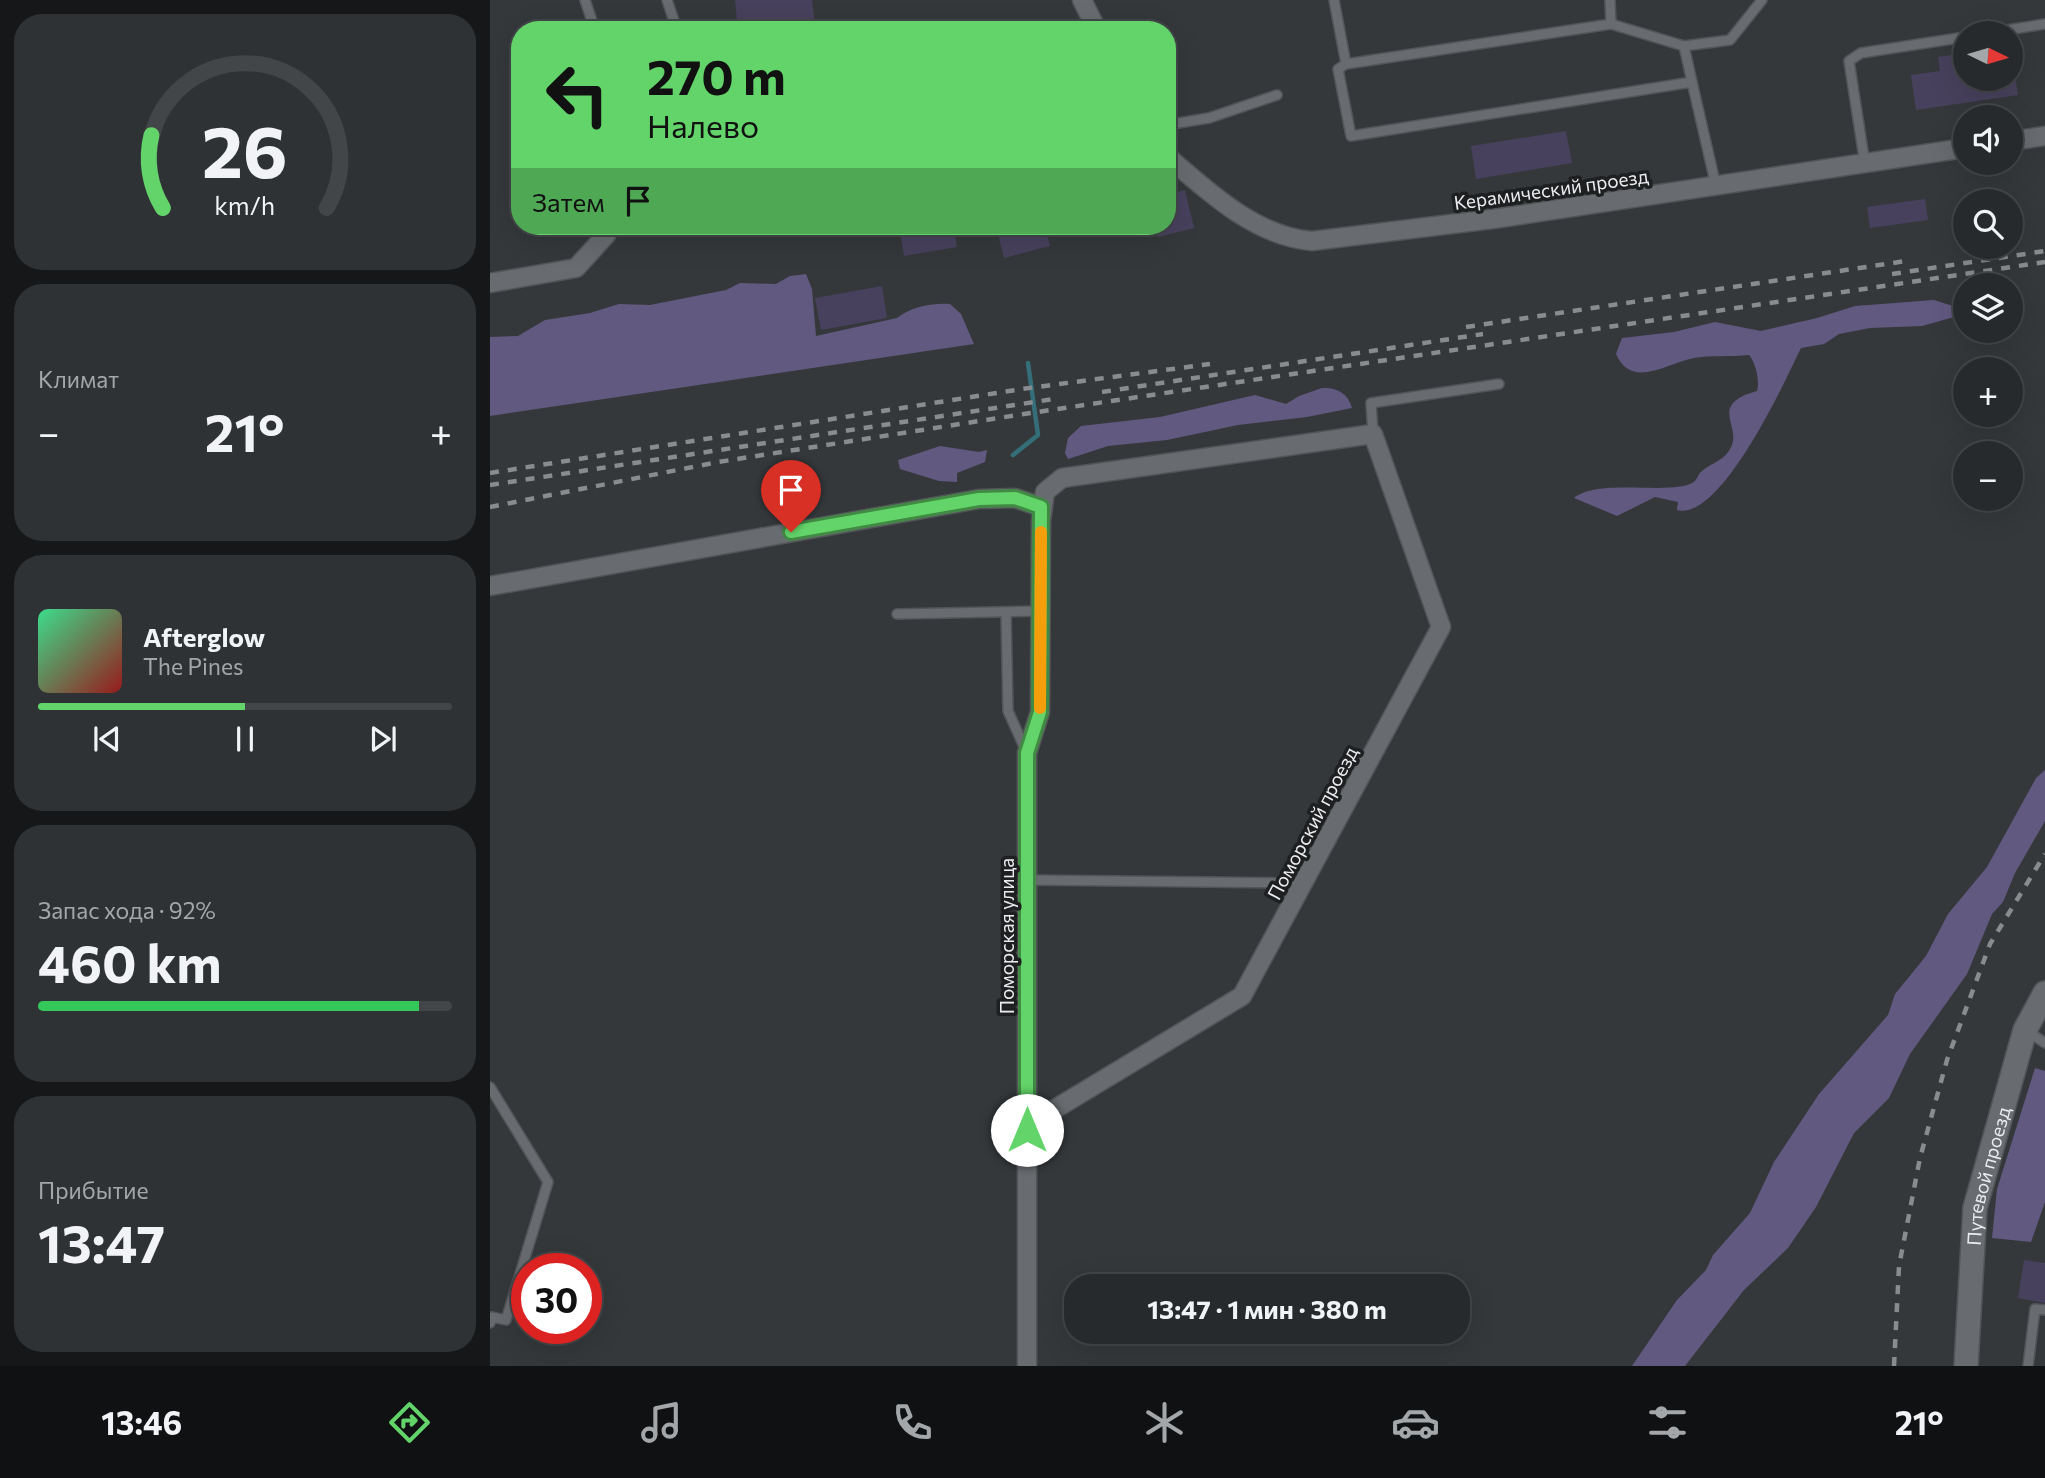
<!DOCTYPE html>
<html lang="ru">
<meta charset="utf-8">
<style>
body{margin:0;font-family:Commissioner,sans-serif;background:#2f3234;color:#f1f3f6;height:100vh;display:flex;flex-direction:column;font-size:26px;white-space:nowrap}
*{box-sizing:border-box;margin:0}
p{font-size:23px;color:#a4a7a9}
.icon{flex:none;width:38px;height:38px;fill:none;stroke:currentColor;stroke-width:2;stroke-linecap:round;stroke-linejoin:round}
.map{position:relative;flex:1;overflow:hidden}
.details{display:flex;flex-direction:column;gap:14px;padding:14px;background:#151718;width:490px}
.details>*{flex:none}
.hud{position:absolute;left:21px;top:21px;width:665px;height:214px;border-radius:28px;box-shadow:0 7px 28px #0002,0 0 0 2px #434648;background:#63d469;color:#111;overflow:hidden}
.needle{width:46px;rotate:95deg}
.controls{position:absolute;left:1463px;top:21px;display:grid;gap:14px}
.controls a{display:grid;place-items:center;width:70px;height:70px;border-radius:50%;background:#272a2c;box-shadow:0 7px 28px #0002,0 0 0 2px #434648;font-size:35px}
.speed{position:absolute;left:21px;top:1253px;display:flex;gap:14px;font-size:35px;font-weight:700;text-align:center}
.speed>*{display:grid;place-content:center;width:91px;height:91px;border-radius:50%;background:#272a2c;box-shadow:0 7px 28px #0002,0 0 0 2px #434648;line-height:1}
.speed .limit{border:10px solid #d22;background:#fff;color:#111}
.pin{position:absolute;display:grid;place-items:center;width:60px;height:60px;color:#fff;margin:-72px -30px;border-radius:50% 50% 50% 0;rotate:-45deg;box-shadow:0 0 7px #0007}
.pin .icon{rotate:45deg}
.me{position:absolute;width:77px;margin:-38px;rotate:0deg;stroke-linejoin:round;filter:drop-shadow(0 0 5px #0008)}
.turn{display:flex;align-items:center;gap:24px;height:147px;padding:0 21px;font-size:32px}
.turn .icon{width:91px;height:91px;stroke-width:2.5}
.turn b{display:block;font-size:49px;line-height:60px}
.then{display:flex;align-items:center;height:66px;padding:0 21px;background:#0003;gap:14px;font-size:26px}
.big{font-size:52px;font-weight:700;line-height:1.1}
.details .tile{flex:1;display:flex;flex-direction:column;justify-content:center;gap:10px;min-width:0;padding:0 24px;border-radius:28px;background:#2f3234}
.details .dial{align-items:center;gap:0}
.dial svg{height:182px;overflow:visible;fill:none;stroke:#434648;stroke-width:7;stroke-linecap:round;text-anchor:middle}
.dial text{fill:#f1f3f6;stroke:none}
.song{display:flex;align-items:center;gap:21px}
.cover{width:84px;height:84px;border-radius:10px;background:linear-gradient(135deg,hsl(150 70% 55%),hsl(0 70% 35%))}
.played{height:7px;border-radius:4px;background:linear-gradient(90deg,#63d469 50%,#434648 50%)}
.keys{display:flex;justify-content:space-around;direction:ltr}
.heat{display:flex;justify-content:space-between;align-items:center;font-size:38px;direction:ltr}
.charge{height:10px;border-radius:5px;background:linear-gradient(90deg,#34c759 92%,#434648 0)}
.trip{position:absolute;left:574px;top:1274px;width:406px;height:70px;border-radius:28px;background:#272a2c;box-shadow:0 7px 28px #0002,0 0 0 2px #434648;font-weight:700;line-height:70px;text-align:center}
.dock{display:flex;height:112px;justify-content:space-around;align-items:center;background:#101112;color:#a4a7a9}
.dock .icon{width:49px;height:49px}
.dock .on{color:#63d469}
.dock b{font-size:32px;color:#f1f3f6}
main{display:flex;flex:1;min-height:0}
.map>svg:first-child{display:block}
.green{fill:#48415d}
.forest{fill:#625980}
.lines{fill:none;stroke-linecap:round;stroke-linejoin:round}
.stream{stroke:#346f79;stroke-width:4.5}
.service-casing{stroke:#525457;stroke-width:12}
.minor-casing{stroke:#525457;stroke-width:21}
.tertiary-casing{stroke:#525457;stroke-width:26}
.service{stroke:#686b6f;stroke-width:9}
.minor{stroke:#686b6f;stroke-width:18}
.tertiary{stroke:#686b6f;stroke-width:23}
.rail{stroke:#898c8f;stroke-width:4.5;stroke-dasharray:9 9;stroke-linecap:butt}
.route-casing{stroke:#408a44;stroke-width:18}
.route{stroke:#63d469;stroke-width:12}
.slow{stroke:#f59e0b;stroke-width:12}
.labels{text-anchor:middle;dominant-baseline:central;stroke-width:7;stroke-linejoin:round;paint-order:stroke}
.street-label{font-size:19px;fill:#eaecef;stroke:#1d1f20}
</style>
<main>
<section class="details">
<div class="tile dial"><svg viewBox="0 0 100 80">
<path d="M14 69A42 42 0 1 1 86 69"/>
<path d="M14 69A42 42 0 0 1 9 37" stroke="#63d469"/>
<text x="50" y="56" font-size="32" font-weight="700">26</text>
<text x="50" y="72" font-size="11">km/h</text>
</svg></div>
<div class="tile"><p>Климат</p>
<div class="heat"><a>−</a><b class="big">21°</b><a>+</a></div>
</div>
<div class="tile">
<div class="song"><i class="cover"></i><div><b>Afterglow</b><p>The Pines</p></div></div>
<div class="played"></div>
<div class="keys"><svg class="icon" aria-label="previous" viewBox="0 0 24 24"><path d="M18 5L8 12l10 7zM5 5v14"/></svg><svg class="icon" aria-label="pause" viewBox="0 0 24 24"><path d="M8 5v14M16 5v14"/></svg><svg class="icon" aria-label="next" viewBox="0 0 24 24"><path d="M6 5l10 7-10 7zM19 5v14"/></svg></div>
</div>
<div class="tile"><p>Запас хода · 92%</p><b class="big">460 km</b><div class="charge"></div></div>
<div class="tile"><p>Прибытие</p><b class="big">13:47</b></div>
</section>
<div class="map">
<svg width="1555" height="1366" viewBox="0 0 1555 1366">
<rect width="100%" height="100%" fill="#34383b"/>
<g class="green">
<path d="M 245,0 L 322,0 L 325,25 L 248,30 Z"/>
<path d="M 1475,53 L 1475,79 L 1521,79 L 1521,69 L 1524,69 L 1528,95 L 1426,110 L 1421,75 L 1450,71 L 1448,57 Z"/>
<path d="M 1076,131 L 1082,163 L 986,179 L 981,146 Z"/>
<path d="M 695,190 L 704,228 L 668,237 L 665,226 L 677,226 L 677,194 Z"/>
<path d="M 1435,199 L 1438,220 L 1380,228 L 1377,207 Z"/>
<path d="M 409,226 L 463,226 L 467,247 L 414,256 Z"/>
<path d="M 506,226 L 555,226 L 560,246 L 514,258 Z"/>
<path d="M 392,286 L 397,318 L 331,330 L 325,298 Z"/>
<path d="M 1534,1260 L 1555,1263 L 1555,1303 L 1528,1298 Z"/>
</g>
<g class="forest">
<path d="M 316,274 L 322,289 L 326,336 L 407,318 C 421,307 442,303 460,304 L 471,314 L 484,344 L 0,416 L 0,337 L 28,336 L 55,320 L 100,313 L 129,304 L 160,305 L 236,290 L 250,283 L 286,284 L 300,276 Z"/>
<path d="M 1444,300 L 1463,306 L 1475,303 L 1475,314 L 1432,326 L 1380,328 L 1349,334 L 1334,344 L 1311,348 C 1295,381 1231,522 1187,510 L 1188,502 L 1165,497 L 1127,516 L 1084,498 C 1109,477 1187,497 1205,481 C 1208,478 1208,474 1211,472 C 1220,463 1233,462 1240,449 C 1254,427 1216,405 1267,391 C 1270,382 1266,363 1259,355 C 1241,357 1221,355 1204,358 C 1177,363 1142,390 1126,354 L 1132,338 L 1184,332 L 1225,322 L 1271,331 L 1327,318 L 1365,306 Z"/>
<path d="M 832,388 C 846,387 858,393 862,408 L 817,417 L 748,425 L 677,440 L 618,446 L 578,459 L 575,453 L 578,438 L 591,426 L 670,417 L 765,395 L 796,404 L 809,396 Z"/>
<path d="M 450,446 L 489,452 L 497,450 L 495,462 L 467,473 L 467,482 L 449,481 L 410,469 L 408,460 Z"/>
<path d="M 1555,770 L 1555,821 L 1525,873 L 1513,902 L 1502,914 L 1477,974 L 1420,1054 L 1399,1098 L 1364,1133 L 1326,1207 L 1298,1248 L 1254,1290 L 1195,1366 L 1142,1366 L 1187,1300 L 1216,1270 L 1223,1255 L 1260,1213 L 1284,1162 L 1329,1094 L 1398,1015 L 1405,994 L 1436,956 L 1458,914 L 1497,867 L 1546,778 Z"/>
<path d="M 1545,1068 L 1555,1071 L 1555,1202 L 1541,1242 L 1502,1238 L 1507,1189 Z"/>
</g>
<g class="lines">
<path class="stream" d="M 523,455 L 548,435 L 538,363"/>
<defs>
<g id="service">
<path d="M 95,0 L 105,30"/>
<path d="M 177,0 L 187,30"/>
<path d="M 844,0 L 856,64"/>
<path d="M 1120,0 L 1121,24 L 856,64 L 848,69 L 861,136 L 1202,82 L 1226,186"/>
<path d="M 1121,24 L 1194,46 L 1240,40 L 1272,0"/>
<path d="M 1498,33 L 1555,24"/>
<path d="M 1194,46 L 1202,82"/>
<path d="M 677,132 L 682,124 L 719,118 L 787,95"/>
<path d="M 1375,164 L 1359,61 L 1371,53 L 1475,37"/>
<path d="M 883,434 L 881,403 L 1009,384"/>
<path d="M 516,613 L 518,711 L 536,751"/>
<path d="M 407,614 L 550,611"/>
<path d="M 537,880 L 812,883"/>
<path d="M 1537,1031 L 1555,1043"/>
<path d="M 0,1087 L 58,1182 L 16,1320 L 2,1317 L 0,1323"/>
<path d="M 1538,1366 L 1545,1309 L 1555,1310"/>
</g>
<g id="minor">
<path d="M 592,0 L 607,30"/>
<path d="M 1521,141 L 1555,136"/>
<path d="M 677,156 C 718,192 767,237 822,241 L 1003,219 L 1475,148"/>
<path d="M 0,283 L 86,268 L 116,235 L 120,226"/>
<path d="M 0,586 L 489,499 L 525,498 L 551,507"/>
<path d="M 537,1366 L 537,753 L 550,712 L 551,521 L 555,492 L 572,478 L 883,434 L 951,627 L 752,996 L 555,1115 L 537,1130"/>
</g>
<g id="tertiary">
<path id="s1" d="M 1476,1366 L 1485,1208 L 1535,1030 L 1555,993"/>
</g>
</defs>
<use href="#service" class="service-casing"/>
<use href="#minor" class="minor-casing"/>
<use href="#tertiary" class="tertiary-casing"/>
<use href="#service" class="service"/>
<use href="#minor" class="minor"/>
<use href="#tertiary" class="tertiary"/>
<g class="rail">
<path d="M 1402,274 L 1555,251"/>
<path d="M 976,327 L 1416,261"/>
<path d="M 612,392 L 993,334"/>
<path d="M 0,473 L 532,389 L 720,364"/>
<path d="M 0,485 L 564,399"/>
<path d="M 0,507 L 228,462 L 534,414 L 1555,262"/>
<path d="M 1404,1366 L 1409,1266 L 1430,1158 L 1457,1060 L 1500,944 L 1555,854"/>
</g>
</g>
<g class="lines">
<defs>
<path id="route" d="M 301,532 L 489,499 L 525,498 L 551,507 L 550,712 L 537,753 L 537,1130"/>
</defs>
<use href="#route" class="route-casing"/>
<use href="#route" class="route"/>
<path class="slow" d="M 550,708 L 551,532"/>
</g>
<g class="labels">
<g class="street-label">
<text transform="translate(1061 189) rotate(-8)">Керамический проезд</text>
<text transform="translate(822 823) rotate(-62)">Поморский проезд</text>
<text transform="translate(516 936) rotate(-90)">Поморская улица</text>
<text stroke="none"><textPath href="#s1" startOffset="192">Путевой проезд</textPath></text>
</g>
</g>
</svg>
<div class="controls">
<a><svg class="needle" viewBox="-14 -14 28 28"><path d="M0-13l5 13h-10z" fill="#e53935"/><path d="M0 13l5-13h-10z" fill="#a4a7a9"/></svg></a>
<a><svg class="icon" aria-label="sound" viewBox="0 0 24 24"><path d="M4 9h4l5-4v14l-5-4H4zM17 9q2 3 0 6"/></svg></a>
<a><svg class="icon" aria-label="search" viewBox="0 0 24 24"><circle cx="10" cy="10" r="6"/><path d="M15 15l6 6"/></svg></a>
<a><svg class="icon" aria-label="layers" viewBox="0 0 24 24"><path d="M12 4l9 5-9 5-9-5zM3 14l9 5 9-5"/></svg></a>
<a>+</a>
<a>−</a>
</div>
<div class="speed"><div class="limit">30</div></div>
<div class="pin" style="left:301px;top:532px;background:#d93025"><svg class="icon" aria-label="arrive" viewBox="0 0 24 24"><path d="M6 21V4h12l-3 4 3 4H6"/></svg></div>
<svg class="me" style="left:537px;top:1130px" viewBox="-20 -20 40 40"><circle r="19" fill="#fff"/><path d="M0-13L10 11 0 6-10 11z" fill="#63d469"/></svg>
<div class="trip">13:47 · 1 мин · 380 m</div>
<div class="hud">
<div class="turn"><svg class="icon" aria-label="left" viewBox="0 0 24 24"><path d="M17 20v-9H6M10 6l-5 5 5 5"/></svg><div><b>270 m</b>Налево</div></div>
<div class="then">Затем<svg class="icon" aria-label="arrive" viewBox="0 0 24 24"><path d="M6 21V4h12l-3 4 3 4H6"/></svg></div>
</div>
</div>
</main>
<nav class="dock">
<b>13:46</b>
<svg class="icon on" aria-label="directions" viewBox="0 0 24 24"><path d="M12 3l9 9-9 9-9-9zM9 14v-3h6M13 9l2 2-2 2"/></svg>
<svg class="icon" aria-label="music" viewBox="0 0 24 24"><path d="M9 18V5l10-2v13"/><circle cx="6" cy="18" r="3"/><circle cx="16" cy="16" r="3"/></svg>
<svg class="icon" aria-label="phone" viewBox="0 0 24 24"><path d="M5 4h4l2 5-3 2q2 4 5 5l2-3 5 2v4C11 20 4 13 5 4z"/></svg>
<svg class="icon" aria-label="climate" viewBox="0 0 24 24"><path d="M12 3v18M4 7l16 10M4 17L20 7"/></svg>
<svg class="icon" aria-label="car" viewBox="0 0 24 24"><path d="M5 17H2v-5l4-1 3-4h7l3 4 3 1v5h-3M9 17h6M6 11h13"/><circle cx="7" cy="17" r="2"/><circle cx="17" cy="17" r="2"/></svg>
<svg class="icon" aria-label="filters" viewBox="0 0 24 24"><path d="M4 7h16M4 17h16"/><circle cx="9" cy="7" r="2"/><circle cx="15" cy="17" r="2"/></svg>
<b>21°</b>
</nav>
